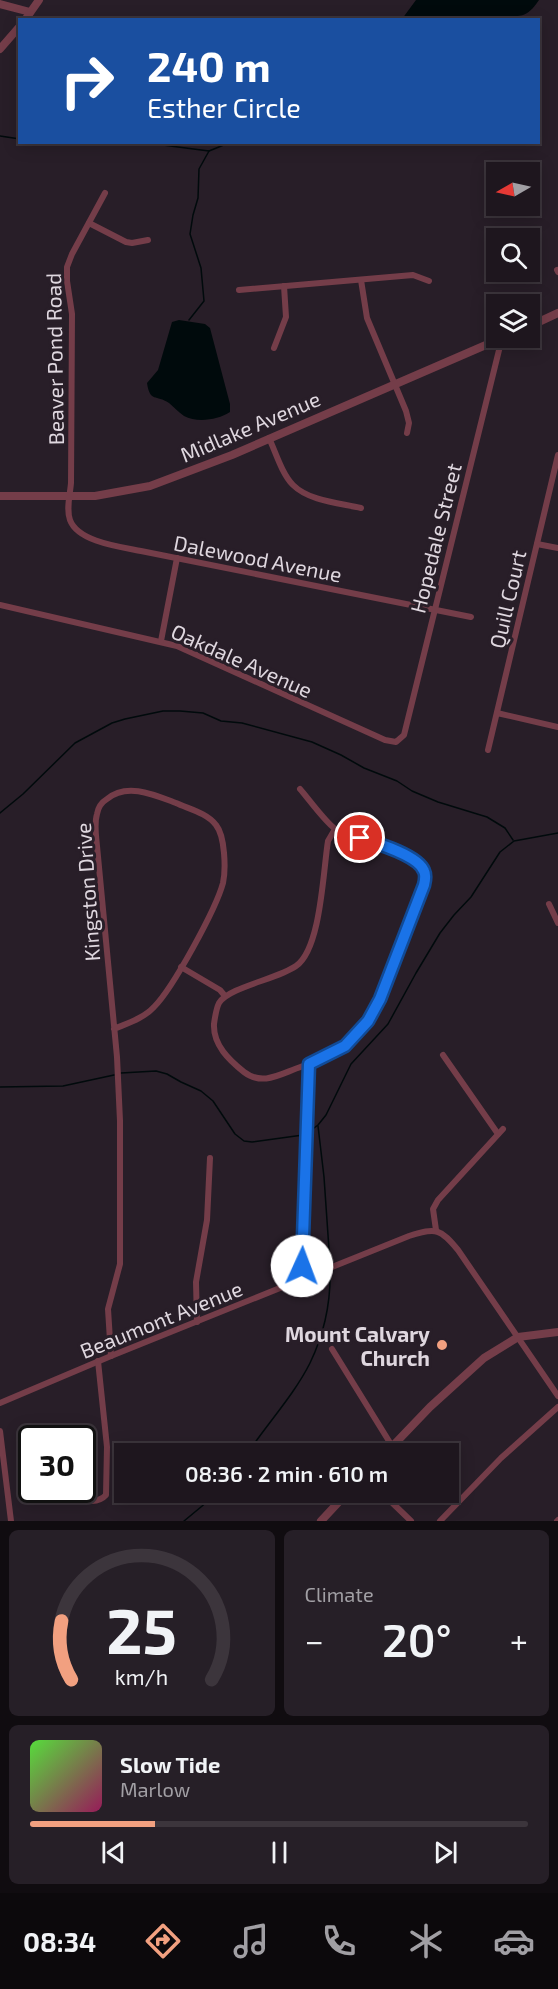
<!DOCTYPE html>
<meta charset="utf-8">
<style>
body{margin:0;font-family:"Exo 2",sans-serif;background:#261f27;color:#f1f3f6;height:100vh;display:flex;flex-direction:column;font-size:22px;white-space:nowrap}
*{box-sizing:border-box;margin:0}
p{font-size:20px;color:#a19fa4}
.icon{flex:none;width:33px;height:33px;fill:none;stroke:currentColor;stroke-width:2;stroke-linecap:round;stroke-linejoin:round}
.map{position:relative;height:1521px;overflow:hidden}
.drawer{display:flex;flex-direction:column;gap:9px;padding:9px;background:#100c10;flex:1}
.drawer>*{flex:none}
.banner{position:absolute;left:18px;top:18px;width:522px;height:126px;border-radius:0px;box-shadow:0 3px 15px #0003,0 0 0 2px #3c353c;background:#1a4fa0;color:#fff;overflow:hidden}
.needle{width:39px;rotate:261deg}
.buttons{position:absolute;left:486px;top:162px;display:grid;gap:12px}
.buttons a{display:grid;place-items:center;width:54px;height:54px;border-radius:0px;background:#1e161e;box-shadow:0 3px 15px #0003,0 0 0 2px #3c353c;font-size:30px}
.speed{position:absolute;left:18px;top:1425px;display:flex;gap:12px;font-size:30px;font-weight:700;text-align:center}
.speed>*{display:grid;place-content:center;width:78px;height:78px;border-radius:50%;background:#1e161e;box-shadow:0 3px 15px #0003,0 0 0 2px #3c353c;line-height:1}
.speed .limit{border:3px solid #111;border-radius:9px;background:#fff;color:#111}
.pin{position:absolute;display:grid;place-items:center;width:51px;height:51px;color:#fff;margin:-26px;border:3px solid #fff;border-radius:50%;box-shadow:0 2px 6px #0007}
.me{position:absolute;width:66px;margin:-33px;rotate:2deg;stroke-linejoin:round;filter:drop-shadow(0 0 4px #0008)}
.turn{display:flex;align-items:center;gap:21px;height:126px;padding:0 30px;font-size:27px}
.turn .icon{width:78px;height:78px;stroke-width:2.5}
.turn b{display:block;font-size:42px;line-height:51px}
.big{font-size:45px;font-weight:600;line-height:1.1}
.drawer .card{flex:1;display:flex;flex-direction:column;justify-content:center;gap:9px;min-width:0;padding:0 21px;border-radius:9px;background:#261f27}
.drawer .dial{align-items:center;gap:0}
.dial svg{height:156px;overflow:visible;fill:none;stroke:#3c353c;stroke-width:7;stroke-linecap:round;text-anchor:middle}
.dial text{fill:#f1f3f6;stroke:none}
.song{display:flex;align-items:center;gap:18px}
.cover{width:72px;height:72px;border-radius:9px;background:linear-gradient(135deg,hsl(110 70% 55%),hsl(330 70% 35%))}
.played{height:6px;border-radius:3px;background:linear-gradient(90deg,#f2a080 25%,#3c353c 25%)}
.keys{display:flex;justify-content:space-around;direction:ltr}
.heat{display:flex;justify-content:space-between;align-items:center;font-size:33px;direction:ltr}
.drawer .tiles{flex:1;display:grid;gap:9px;grid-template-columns:1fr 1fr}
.card:last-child{grid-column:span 2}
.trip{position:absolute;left:114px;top:1443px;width:345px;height:60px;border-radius:0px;background:#1e161e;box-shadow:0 3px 15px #0003,0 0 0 2px #3c353c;font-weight:600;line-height:60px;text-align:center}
.tabs{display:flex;height:96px;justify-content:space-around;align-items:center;background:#0c090c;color:#a19fa4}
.tabs .icon{width:42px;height:42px}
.tabs .current{color:#f2a080}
.tabs b{font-size:27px;color:#f1f3f6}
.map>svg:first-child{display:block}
.water{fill:#000a0c}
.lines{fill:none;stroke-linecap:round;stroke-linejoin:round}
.stream{stroke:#000a0c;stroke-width:1.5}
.minor{stroke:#743d49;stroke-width:6}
.tertiary{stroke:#743d49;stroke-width:8}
.route-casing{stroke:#114b97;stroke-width:15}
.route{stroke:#1a73e8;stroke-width:10}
.poi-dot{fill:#f2a080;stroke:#281e28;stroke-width:2}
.labels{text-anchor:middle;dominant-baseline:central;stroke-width:6;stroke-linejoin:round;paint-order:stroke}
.street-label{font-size:21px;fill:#dfd7df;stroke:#281e28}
.poi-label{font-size:21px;font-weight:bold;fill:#dfd7df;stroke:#281e28;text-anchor:end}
</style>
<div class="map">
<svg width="558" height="1521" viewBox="0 0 558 1521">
<rect width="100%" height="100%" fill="#281e28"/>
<g class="water">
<path d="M 416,0 L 539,0 C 522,26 514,10 493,20 L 402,19 Z"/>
<path d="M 179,320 L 205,324 L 210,328 L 230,404 L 230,412 C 218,420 197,423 184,416 C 178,412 174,407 169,403 C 156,394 150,403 147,383 L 158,370 L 172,322 Z"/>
</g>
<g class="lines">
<g class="stream">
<path d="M 0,136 L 20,139"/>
<path d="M 107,142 L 155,144 L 209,151 L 231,142"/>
<path d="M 189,320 L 204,301 L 201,268 L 190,234 L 193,215 L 198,198 L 199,169 L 209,151"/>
<path d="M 0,813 L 23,794 L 75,743 L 112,723 L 125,719 L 163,711 L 180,711 L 203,713 L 221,721 L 242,723 L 312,742 L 341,755 L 364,768 L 397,781 L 412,791 L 438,802 L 487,817 L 505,828 L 513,840"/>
<path d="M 121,1073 L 156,1071 L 167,1074 L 181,1082 L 201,1091 L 213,1101 L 235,1134 L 244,1141 L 252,1142 L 303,1135"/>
<path d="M 0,1087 L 63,1086 L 114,1075"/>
<path d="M 318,1126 L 324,1177 L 330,1264"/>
<path d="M 310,1131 L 318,1125 L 326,1115 L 351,1064 L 388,1024 L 416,973 L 440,933 L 454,915 L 471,897 L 500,852 L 514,841 L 558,833"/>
<path d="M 247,1454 C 267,1424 294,1395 310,1363 C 324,1334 331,1300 330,1269"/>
<path d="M 184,1521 L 219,1492"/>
</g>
<g class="minor">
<path d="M 105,193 L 72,254 L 67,267 L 67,281 L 72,314 L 71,483 C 70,495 66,509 70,520 C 78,542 121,547 141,551 L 471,617"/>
<path d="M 89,223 L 126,242 L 132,243 L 148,240"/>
<path d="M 557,270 L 558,272"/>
<path d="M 361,280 L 367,318 L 406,411 L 409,423 L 407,433"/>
<path d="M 239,290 L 413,275 L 429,281"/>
<path d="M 274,348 L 286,317 L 284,286"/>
<path d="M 269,438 C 276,453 282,474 293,485 C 309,501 339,503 361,508"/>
<path d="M 537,544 L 558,548"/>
<path d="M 0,605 L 177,646 L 385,740 L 396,742 L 404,735 L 502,338"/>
<path d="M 161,641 L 177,558"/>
<path d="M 497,713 L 558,727"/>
<path d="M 488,750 L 558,455"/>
<path d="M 300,789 C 308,798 328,826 337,830 C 357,840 417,851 424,871 C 426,876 425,881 424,885 C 414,911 404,936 394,961 C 383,990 374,1019 351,1040 C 337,1054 314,1062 295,1069 C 277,1076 261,1085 244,1072 C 229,1060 213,1045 214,1024 C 215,1017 216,1009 219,1003 C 229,987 278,979 296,966 C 321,949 323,871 328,841 L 335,829"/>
<path d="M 549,904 L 558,923"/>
<path d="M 181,967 L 220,990 L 225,996"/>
<path d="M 443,1055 L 498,1134"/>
<path d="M 436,1230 L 433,1209 L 438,1200 L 503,1129"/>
<path d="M 304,1279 L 301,1261 L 309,1063"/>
<path d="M 197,1322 L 196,1282 L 207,1220 L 210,1158"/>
<path d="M 332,1349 L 392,1446"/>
<path d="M 111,1356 L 108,1309 L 120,1264 L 120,1121 L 117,1057 L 97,846 C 96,835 94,824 97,814 C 98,808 102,802 107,799 C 127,782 155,795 176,803 C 189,809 207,813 216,825 C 225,836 226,869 223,883 C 216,909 173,988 154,1007 C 144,1018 128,1023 114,1029"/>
<path d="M 0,1403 L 111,1356 L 409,1236 C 436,1227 441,1229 458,1250 L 558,1396"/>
<path d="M 0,1431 L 11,1521"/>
<path d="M 381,1492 L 411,1521"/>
<path d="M 70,1498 C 82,1500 97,1505 106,1495 L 107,1447 L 98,1361"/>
<path d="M 440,1521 L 501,1458 L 558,1407"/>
<path d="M 557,1521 L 558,1520"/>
</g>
<g class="tertiary">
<path d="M 0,4 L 30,12"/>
<path d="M 25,20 L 39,0"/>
<path d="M 0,49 L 20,26"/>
<path d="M 530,326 L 558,313"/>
<path d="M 0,496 L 95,496 L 150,486 L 232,455 L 502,338"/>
<path d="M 385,1454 L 430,1407 L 484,1358 L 518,1337 L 558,1332"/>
<path d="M 321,1521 L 348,1492"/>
</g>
</g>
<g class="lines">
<defs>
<path id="route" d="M 302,1266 L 309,1064 L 345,1046 L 368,1021 L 380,999 L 424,885 C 425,881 426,875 424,871 C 418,855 376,843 360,838"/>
</defs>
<use href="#route" class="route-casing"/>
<use href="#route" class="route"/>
</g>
<circle class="poi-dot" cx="442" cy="1345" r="6"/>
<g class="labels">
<g class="street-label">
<text transform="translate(54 359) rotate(-91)">Beaver Pond Road</text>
<text transform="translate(250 426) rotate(-23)">Midlake Avenue</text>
<text transform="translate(435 538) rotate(-76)">Hopedale Street</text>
<text transform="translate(258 558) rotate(11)">Dalewood Avenue</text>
<text transform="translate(507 599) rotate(-77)">Quill Court</text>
<text transform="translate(242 660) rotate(24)">Oakdale Avenue</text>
<text transform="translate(87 892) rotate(-94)">Kingston Drive</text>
<text transform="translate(161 1319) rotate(-22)">Beaumont Avenue</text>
</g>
<g class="poi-label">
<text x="430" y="1333">Mount Calvary<tspan x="430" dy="24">Church</tspan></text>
</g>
</g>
</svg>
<div class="buttons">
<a><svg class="needle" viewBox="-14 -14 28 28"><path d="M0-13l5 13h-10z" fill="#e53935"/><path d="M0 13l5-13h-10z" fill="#a19fa4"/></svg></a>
<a><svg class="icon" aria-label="search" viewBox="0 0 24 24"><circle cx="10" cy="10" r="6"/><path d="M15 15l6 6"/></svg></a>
<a><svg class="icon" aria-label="layers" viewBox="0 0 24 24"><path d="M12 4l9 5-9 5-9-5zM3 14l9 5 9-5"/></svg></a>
</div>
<div class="speed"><div class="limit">30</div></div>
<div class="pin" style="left:360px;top:838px;background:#d93025"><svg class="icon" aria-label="arrive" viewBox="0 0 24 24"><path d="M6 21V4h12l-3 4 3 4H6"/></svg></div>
<svg class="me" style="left:302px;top:1266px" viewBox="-20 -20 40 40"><circle r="19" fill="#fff"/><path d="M0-13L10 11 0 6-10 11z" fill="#1a73e8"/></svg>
<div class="trip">08:36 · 2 min · 610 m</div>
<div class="banner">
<div class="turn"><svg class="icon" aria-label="right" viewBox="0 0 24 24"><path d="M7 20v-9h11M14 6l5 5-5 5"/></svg><div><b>240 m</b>Esther Circle</div></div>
</div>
</div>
<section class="drawer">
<div class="tiles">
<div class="card dial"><svg viewBox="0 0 100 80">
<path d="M14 69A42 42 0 1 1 86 69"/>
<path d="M14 69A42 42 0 0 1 9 39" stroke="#f2a080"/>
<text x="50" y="56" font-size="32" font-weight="700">25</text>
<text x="50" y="72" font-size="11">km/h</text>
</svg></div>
<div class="card"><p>Climate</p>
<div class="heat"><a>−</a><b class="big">20°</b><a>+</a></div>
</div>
<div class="card">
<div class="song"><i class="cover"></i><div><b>Slow Tide</b><p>Marlow</p></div></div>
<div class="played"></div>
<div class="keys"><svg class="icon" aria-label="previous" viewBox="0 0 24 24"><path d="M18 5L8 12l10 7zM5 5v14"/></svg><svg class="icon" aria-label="pause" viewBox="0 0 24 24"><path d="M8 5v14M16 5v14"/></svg><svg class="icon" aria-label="next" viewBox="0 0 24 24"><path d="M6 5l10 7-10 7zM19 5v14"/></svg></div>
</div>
</div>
</section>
<nav class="tabs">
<b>08:34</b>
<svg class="icon current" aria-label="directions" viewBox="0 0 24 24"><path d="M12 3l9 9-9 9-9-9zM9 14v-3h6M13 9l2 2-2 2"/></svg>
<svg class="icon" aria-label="music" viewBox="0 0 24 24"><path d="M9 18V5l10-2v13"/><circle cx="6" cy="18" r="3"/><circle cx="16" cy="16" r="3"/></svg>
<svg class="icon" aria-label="phone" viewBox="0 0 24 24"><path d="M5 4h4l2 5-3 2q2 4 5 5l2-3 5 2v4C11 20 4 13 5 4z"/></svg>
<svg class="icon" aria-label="climate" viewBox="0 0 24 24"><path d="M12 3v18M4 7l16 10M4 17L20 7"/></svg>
<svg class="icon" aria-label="car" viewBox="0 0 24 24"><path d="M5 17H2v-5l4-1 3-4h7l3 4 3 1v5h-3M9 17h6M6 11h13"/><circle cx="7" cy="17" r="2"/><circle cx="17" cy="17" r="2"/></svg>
</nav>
